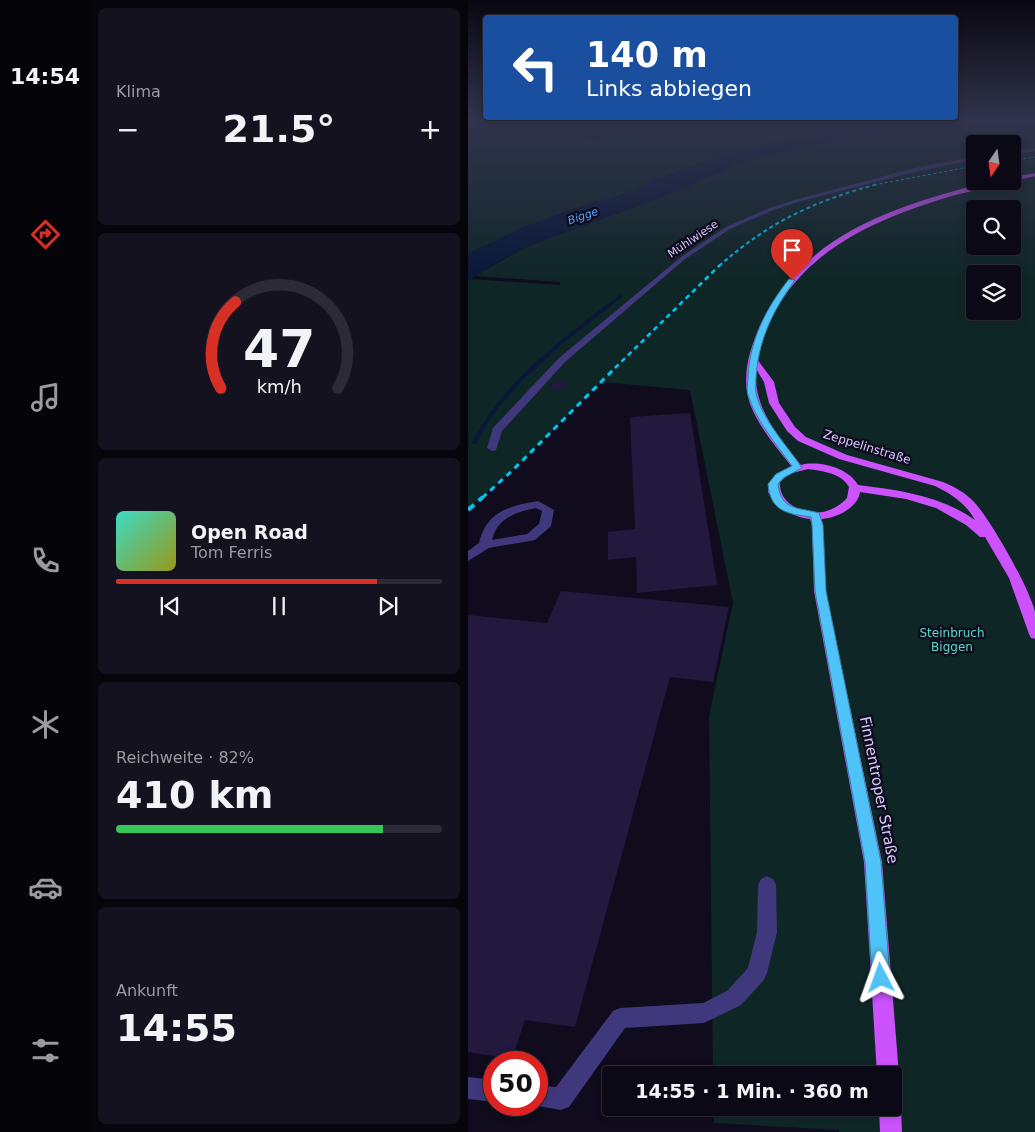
<!DOCTYPE html>
<html lang="de">
<meta charset="utf-8">
<style>
body{margin:0;font-family:"DejaVu Sans",sans-serif;background:#15121f;color:#f1f3f6;height:100vh;display:flex;flex-direction:column;font-size:19px;white-space:nowrap}
*{box-sizing:border-box;margin:0}
p{font-size:16px;color:#9a9aa1}
.icon{flex:none;width:28px;height:28px;fill:none;stroke:currentColor;stroke-width:2;stroke-linecap:round;stroke-linejoin:round}
.map{position:relative;flex:1;overflow:hidden}
.drawer{display:flex;flex-direction:column;gap:8px;padding:8px;background:#07050c;width:378px}
.drawer>*{flex:none}
.guide{position:absolute;left:15px;top:15px;width:475px;height:105px;border-radius:5px;box-shadow:0 2px 8px #0003,0 0 0 1px #2c2a35;background:#1a4fa0;color:#fff;overflow:hidden}
.needle{width:32px;rotate:193deg}
.controls{position:absolute;left:498px;top:135px;display:grid;gap:10px}
.controls a{display:grid;place-items:center;width:55px;height:55px;border-radius:5px;background:#0c0916;box-shadow:0 2px 8px #0003,0 0 0 1px #2c2a35;font-size:25px}
.speed{position:absolute;left:15px;top:1051px;display:flex;gap:10px;font-size:25px;font-weight:700;text-align:center}
.speed>*{display:grid;place-content:center;width:65px;height:65px;border-radius:50%;background:#0c0916;box-shadow:0 2px 8px #0003,0 0 0 1px #2c2a35;line-height:1}
.speed .limit{border:8px solid #d22;background:#fff;color:#111}
.pin{position:absolute;display:grid;place-items:center;width:42px;height:42px;color:#fff;margin:-51px -21px;border-radius:50% 50% 50% 0;rotate:-45deg;box-shadow:0 0 5px #0007}
.pin .icon{rotate:45deg}
.me{position:absolute;width:55px;margin:-28px;rotate:356deg;stroke-linejoin:round;filter:drop-shadow(0 0 4px #0008)}
.turn{display:flex;align-items:center;gap:18px;height:105px;padding:0 20px;font-size:22px}
.turn .icon{width:65px;height:65px;stroke-width:2.5}
.turn b{display:block;font-size:35px;line-height:42px}
.big{font-size:38px;font-weight:700;line-height:1.1}
.drawer .widget{flex:1;display:flex;flex-direction:column;justify-content:center;gap:8px;min-width:0;padding:0 18px;border-radius:8px;background:#15121f}
.drawer .dial{align-items:center;gap:0}
.dial svg{height:130px;overflow:visible;fill:none;stroke:#2c2a35;stroke-width:7;stroke-linecap:round;text-anchor:middle}
.dial text{fill:#f1f3f6;stroke:none}
.song{display:flex;align-items:center;gap:15px}
.cover{width:60px;height:60px;border-radius:8px;background:linear-gradient(135deg,hsl(170 70% 55%),hsl(60 70% 35%))}
.played{height:5px;border-radius:2px;background:linear-gradient(90deg,#d93025 80%,#2c2a35 80%)}
.keys{display:flex;justify-content:space-around;direction:ltr}
.heat{display:flex;justify-content:space-between;align-items:center;font-size:28px;direction:ltr}
.charge{height:8px;border-radius:4px;background:linear-gradient(90deg,#34c759 82%,#2c2a35 0)}
.trip{position:absolute;left:134px;top:1066px;width:300px;height:50px;border-radius:5px;background:#0c0916;box-shadow:0 2px 8px #0003,0 0 0 1px #2c2a35;font-weight:700;line-height:50px;text-align:center}
main{display:flex;flex:1;min-height:0}
.dock{display:flex;flex-direction:column;width:90px;justify-content:space-around;align-items:center;background:#050409;color:#9a9aa1}
.dock .icon{width:35px;height:35px}
.dock .current{color:#d93025}
.dock b{font-size:22px;color:#f1f3f6}
.map>svg:first-child{display:block}
.green{fill:#0f2627;fill-rule:evenodd}
.water{fill:#091739}
.lines{fill:none;stroke-linecap:round;stroke-linejoin:round}
.stream{fill:#091739;fill-rule:evenodd}
.building{fill:#23183e}
.minor{fill:#40387c;fill-rule:evenodd}
.major{fill:#cb52fc;fill-rule:evenodd}
.rail-far4{stroke:#04c4ef;stroke-width:1;stroke-dasharray:3 2.5;stroke-linecap:butt}
.rail-far3{stroke:#04c4ef;stroke-width:2;stroke-dasharray:4 3;stroke-linecap:butt}
.rail-far2{stroke:#04c4ef;stroke-width:2.5;stroke-dasharray:5 4;stroke-linecap:butt}
.rail-far1{stroke:#04c4ef;stroke-width:3;stroke-dasharray:6 5;stroke-linecap:butt}
.rail{stroke:#04c4ef;stroke-width:4;stroke-dasharray:8 6;stroke-linecap:butt}
.route{fill:#4fc3f7;stroke:#337fa1}
.labels{text-anchor:middle;dominant-baseline:central;stroke-width:5;stroke-linejoin:round;paint-order:stroke}
.far-water-label{font-size:11px;font-style:italic;fill:#59a3fc;stroke:#100c1d}
.far-street-label{font-size:11px;fill:#d3c9fe;stroke:#100c1d}
.street-label{font-size:12px;fill:#d3c9fe;stroke:#100c1d}
.park-label{font-size:12px;fill:#57dcc6;stroke:#100c1d}
.near-street-label{font-size:15px;fill:#d3c9fe;stroke:#100c1d}
</style>
<main>
<nav class="dock">
<b>14:54</b>
<svg class="icon current" aria-label="directions" viewBox="0 0 24 24"><path d="M12 3l9 9-9 9-9-9zM9 14v-3h6M13 9l2 2-2 2"/></svg>
<svg class="icon" aria-label="music" viewBox="0 0 24 24"><path d="M9 18V5l10-2v13"/><circle cx="6" cy="18" r="3"/><circle cx="16" cy="16" r="3"/></svg>
<svg class="icon" aria-label="phone" viewBox="0 0 24 24"><path d="M5 4h4l2 5-3 2q2 4 5 5l2-3 5 2v4C11 20 4 13 5 4z"/></svg>
<svg class="icon" aria-label="climate" viewBox="0 0 24 24"><path d="M12 3v18M4 7l16 10M4 17L20 7"/></svg>
<svg class="icon" aria-label="car" viewBox="0 0 24 24"><path d="M5 17H2v-5l4-1 3-4h7l3 4 3 1v5h-3M9 17h6M6 11h13"/><circle cx="7" cy="17" r="2"/><circle cx="17" cy="17" r="2"/></svg>
<svg class="icon" aria-label="filters" viewBox="0 0 24 24"><path d="M4 7h16M4 17h16"/><circle cx="9" cy="7" r="2"/><circle cx="15" cy="17" r="2"/></svg>
</nav>
<section class="drawer">
<div class="widget"><p>Klima</p>
<div class="heat"><a>−</a><b class="big">21.5°</b><a>+</a></div>
</div>
<div class="widget dial"><svg viewBox="0 0 100 80">
<path d="M14 69A42 42 0 1 1 86 69"/>
<path d="M14 69A42 42 0 0 1 23 16" stroke="#d93025"/>
<text x="50" y="56" font-size="32" font-weight="700">47</text>
<text x="50" y="72" font-size="11">km/h</text>
</svg></div>
<div class="widget">
<div class="song"><i class="cover"></i><div><b>Open Road</b><p>Tom Ferris</p></div></div>
<div class="played"></div>
<div class="keys"><svg class="icon" aria-label="previous" viewBox="0 0 24 24"><path d="M18 5L8 12l10 7zM5 5v14"/></svg><svg class="icon" aria-label="pause" viewBox="0 0 24 24"><path d="M8 5v14M16 5v14"/></svg><svg class="icon" aria-label="next" viewBox="0 0 24 24"><path d="M6 5l10 7-10 7zM19 5v14"/></svg></div>
</div>
<div class="widget"><p>Reichweite · 82%</p><b class="big">410 km</b><div class="charge"></div></div>
<div class="widget"><p>Ankunft</p><b class="big">14:55</b></div>
</section>
<div class="map">
<svg width="568" height="1132" viewBox="0 0 568 1132">
<rect width="100%" height="100%" fill="#100c1d"/>
<g class="green">
<path d="M 0,121 L 32,123 L 43,121 L 121,121 L 114,127 L 113,131 L 117,136 L 115,138 C 125,141 133,139 143,136 L 143,134 L 223,121 L 436,121 C 366,131 296,143 229,164 C 205,172 182,184 159,193 C 139,201 118,205 97,212 C 64,224 32,238 0,254 Z"/>
<path d="M 486,121 L 567,121 L 567,1132 L 371,1132 L 371,1130 L 246,1123 L 246,1108 L 425,1108 L 425,1075 L 245,1075 L 241,716 L 265,603 L 222,390 L 134,382 L 45,470 L 0,510 L 0,281 L 2,279 L 92,285 L 92,282 L 6,276 L 58,247 L 207,192 L 267,165 L 314,151 L 390,136 ZM 506,144 L 544,144 L 544,181 L 506,181 ZM 506,209 L 544,209 L 544,246 L 506,246 ZM 506,274 L 544,274 L 544,311 L 506,311 Z"/>
</g>
<path class="water" d="M 436,121 L 486,121 L 390,136 L 314,151 L 267,165 L 207,192 L 58,247 L 34,259 L 0,281 L 0,254 L 56,227 L 99,211 L 160,193 L 185,180 L 228,165 L 284,148 L 321,140 Z"/>
<g class="lines">
<g class="stream">
<path d="M 4,131 L 6,131 L 0,137 L 0,135 Z"/>
<path d="M 152,295 L 155,296 L 93,345 L 53,382 L 35,402 L 20,422 L 8,444 L 4,444 L 3,443 C 12,428 20,415 31,401 C 64,360 109,327 152,295 Z"/>
</g>
</g>
<g class="building">
<path d="M 151,121 L 167,123 L 177,121 L 192,122 L 165,126 L 150,123 L 153,122 Z"/>
<path d="M 88,381 L 96,381 L 100,385 L 95,389 L 84,389 L 83,384 Z"/>
<path d="M 222,413 L 249,585 L 169,593 L 168,557 L 140,560 L 140,532 L 167,529 L 162,417 Z"/>
<path d="M 93,591 L 261,607 L 245,682 L 202,677 L 107,1027 L 57,1020 L 44,1059 L 0,1052 L 0,615 L 79,623 Z"/>
</g>
<g class="lines">
<g class="minor">
<path d="M 568,148 L 568,151 L 544,154 L 544,152 Z"/>
<path d="M 506,157 L 506,160 L 447,172 L 330,202 L 303,211 L 262,229 L 217,259 L 97,362 L 34,431 L 28,450 L 24,451 L 19,448 L 25,428 L 91,358 L 213,257 L 258,227 L 299,209 L 326,200 L 447,168 Z"/>
<path d="M 70,501 L 86,510 L 83,526 L 67,540 L 21,548 L 0,561 L 0,551 L 11,543 C 19,511 41,506 70,501 ZM 68,508 L 74,511 L 71,524 L 59,534 L 24,540 C 29,518 48,512 68,508 Z"/>
<path d="M 299,876 L 305,879 L 308,885 L 309,932 L 299,973 L 296,980 L 273,1005 L 236,1023 L 157,1028 L 101,1107 L 93,1110 L 64,1105 L 69,1105 L 69,1085 L 88,1087 L 145,1011 L 152,1008 L 235,1003 L 259,991 L 280,968 L 289,932 L 290,885 L 293,879 Z"/>
<path d="M 0,1077 L 26,1080 L 26,1102 L 0,1099 Z"/>
</g>
<g class="major">
<path d="M 568,173 L 568,176 L 544,181 L 544,177 Z"/>
<path d="M 525,181 L 536,181 C 518,190 495,192 477,198 C 390,225 312,263 289,359 L 306,382 L 311,403 L 327,427 L 338,437 L 379,455 L 475,482 C 487,487 498,493 507,503 C 524,522 564,592 568,616 C 568,623 568,631 568,639 L 563,638 L 561,634 L 541,578 L 517,537 L 512,537 L 498,525 L 468,508 L 438,499 L 392,492 C 390,508 368,518 354,519 L 358,591 L 414,862 L 431,1075 L 428,1083 L 425,1084 L 425,1075 L 409,1075 L 396,862 L 346,591 L 344,525 L 342,519 C 323,517 310,507 300,492 C 302,477 310,471 324,467 C 308,447 291,427 282,404 C 273,377 281,351 292,326 C 336,232 432,204 525,181 ZM 288,369 L 296,382 L 301,403 L 319,431 L 330,441 L 371,459 L 467,486 C 484,494 498,504 507,520 C 473,496 432,490 390,485 C 381,468 351,460 333,465 C 310,436 285,408 288,369 ZM 340,469 C 355,471 373,473 381,487 L 379,498 C 373,505 364,510 355,512 C 336,515 310,504 312,482 L 321,474 Z"/>
<path d="M 425,1098 L 430,1100 L 433,1108 L 434,1132 L 412,1132 L 411,1108 L 425,1108 Z"/>
</g>
<g class="rail-far4">
<path d="M 544,160 L 568,157"/>
<path d="M 406,185 L 506,166"/>
</g>
<path class="rail-far3" d="M 251,266 C 301,222 346,201 410,184"/>
<path class="rail-far2" d="M 147,368 L 252,265"/>
<path class="rail-far1" d="M 14,498 L 45,470 L 148,367"/>
<path class="rail" d="M 0,510 L 15,497"/>
</g>
<linearGradient id="sky" x2="0" y2="1"><stop stop-color="#090710"/><stop offset="0.43" stop-color="#31344c"/><stop offset="1" stop-color="#31344c" stop-opacity="0"/></linearGradient>
<rect width="568" height="280" fill="url(#sky)"/>
<path class="route" d="M 321,279 L 327,280 C 305,310 290,341 288,378 C 288,383 287,389 288,393 C 293,418 320,447 334,468 L 315,478 L 310,484 C 313,511 330,507 351,513 L 355,525 L 358,591 L 413,862 L 422,978 L 419,985 L 413,987 L 407,985 L 404,978 L 397,862 L 347,591 L 344,525 L 343,517 C 319,514 302,511 300,484 L 308,474 L 324,466 C 308,444 288,421 280,395 C 278,389 280,382 280,376 C 282,339 299,307 321,279 Z"/>
<g class="labels">
<g class="far-water-label">
<text transform="translate(115 216) rotate(-19)">Bigge</text>
</g>
<g class="far-street-label">
<text transform="translate(225 239) rotate(-34)">Mühlwiese</text>
</g>
<g class="street-label">
<text transform="translate(399 447) rotate(17)">Zeppelinstraße</text>
</g>
<g class="park-label">
<text x="484" y="633">Steinbruch<tspan x="484" dy="14">Biggen</tspan></text>
</g>
<g class="near-street-label">
<text transform="translate(411 790) rotate(79)">Finnentroper Straße</text>
</g>
</g>
</svg>
<div class="controls">
<a><svg class="needle" viewBox="-14 -14 28 28"><path d="M0-13l5 13h-10z" fill="#e53935"/><path d="M0 13l5-13h-10z" fill="#9a9aa1"/></svg></a>
<a><svg class="icon" aria-label="search" viewBox="0 0 24 24"><circle cx="10" cy="10" r="6"/><path d="M15 15l6 6"/></svg></a>
<a><svg class="icon" aria-label="layers" viewBox="0 0 24 24"><path d="M12 4l9 5-9 5-9-5zM3 14l9 5 9-5"/></svg></a>
</div>
<div class="speed"><div class="limit">50</div></div>
<div class="pin" style="left:324px;top:280px;background:#d93025"><svg class="icon" aria-label="arrive" viewBox="0 0 24 24"><path d="M6 21V4h12l-3 4 3 4H6"/></svg></div>
<svg class="me" style="left:413px;top:978px" viewBox="-20 -20 40 40"><path d="M0-17L14 15 0 8-14 15z" fill="#4fc3f7" stroke="#fff" stroke-width="4"/></svg>
<div class="trip">14:55 · 1 Min. · 360 m</div>
<div class="guide">
<div class="turn"><svg class="icon" aria-label="left" viewBox="0 0 24 24"><path d="M17 20v-9H6M10 6l-5 5 5 5"/></svg><div><b>140 m</b>Links abbiegen</div></div>
</div>
</div>
</main>
